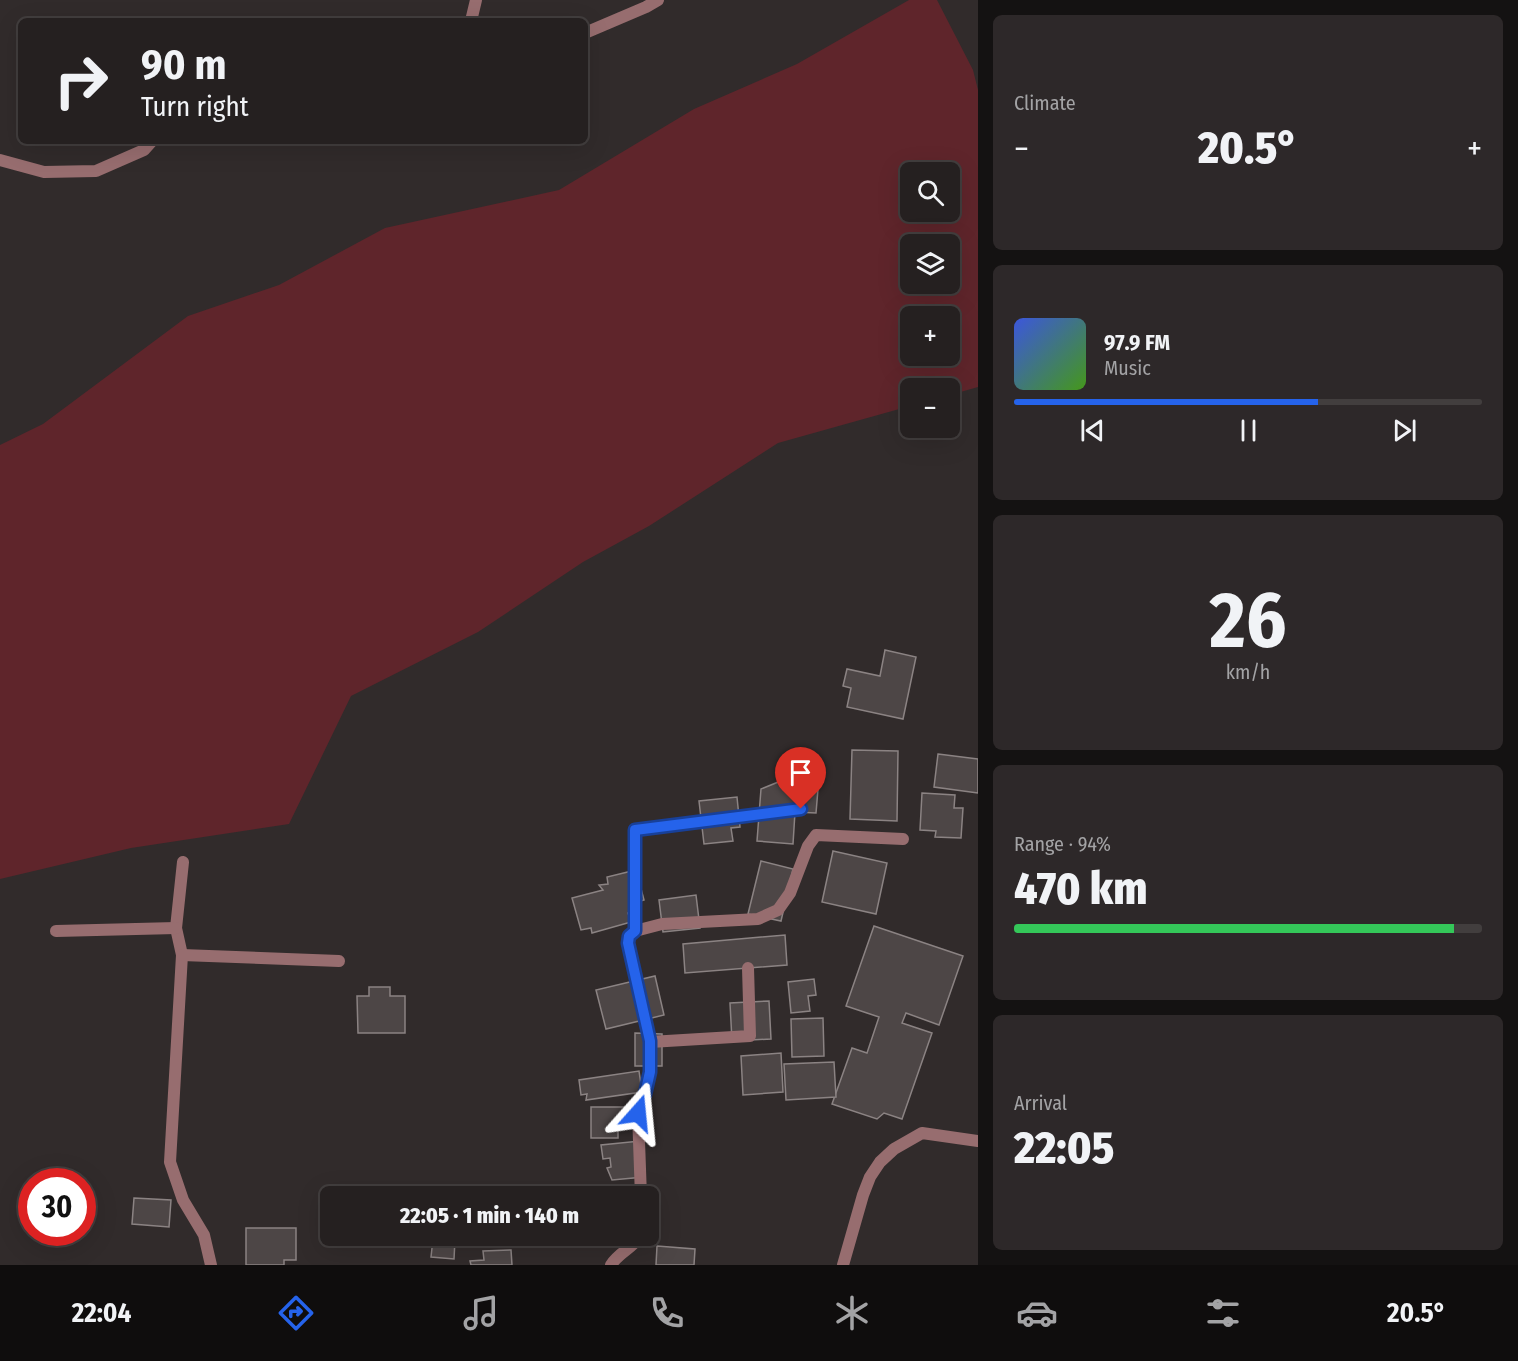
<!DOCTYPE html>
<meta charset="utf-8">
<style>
body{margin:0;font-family:"Fira Sans Condensed",sans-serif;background:#2d2829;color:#f1f3f6;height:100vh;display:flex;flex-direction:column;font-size:22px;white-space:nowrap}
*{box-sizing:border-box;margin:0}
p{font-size:20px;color:#a3a3a5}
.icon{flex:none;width:33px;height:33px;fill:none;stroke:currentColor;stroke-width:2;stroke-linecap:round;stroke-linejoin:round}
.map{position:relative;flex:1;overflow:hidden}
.drawer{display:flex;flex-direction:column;gap:15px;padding:15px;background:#141212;width:540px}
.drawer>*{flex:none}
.banner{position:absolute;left:18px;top:18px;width:570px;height:126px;border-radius:9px;box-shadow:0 6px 24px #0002,0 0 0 2px #423e3e;background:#252020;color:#f1f3f6;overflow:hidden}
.tools{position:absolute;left:900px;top:162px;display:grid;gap:12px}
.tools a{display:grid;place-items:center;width:60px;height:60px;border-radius:9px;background:#252020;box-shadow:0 6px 24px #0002,0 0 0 2px #423e3e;font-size:30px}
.speed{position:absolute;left:18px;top:1168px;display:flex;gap:12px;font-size:30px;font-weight:700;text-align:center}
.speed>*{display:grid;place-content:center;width:78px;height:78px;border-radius:50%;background:#252020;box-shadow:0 6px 24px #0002,0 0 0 2px #423e3e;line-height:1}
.speed .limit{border:9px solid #d22;background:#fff;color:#111}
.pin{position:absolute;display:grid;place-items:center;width:51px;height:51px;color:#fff;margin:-62px -26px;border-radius:50% 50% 50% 0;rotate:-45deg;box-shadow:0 0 6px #0007}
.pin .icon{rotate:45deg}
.me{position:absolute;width:66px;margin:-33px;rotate:18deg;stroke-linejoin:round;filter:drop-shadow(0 0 4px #0008)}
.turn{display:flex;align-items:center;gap:21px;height:126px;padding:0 24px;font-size:27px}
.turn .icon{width:78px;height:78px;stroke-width:2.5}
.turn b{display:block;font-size:42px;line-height:51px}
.big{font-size:45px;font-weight:800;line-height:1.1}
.drawer .card{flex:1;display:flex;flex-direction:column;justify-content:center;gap:9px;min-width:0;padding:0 21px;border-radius:9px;background:#2d2829}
.drawer .dial{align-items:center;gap:0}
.dial b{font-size:78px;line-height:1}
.song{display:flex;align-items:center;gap:18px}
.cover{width:72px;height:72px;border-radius:9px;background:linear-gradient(135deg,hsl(230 70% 55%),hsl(100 70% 35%))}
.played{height:6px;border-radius:3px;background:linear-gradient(90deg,#2563eb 65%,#423e3e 65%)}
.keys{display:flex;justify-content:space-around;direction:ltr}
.heat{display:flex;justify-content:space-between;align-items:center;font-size:33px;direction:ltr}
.charge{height:9px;border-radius:4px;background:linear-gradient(90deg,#34c759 94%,#423e3e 0)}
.trip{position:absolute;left:320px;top:1186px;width:339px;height:60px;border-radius:9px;background:#252020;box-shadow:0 6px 24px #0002,0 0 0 2px #423e3e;font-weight:800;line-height:60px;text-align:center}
.menu{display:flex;height:96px;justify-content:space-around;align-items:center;background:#0f0d0d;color:#a3a3a5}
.menu .icon{width:42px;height:42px}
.menu .selected{color:#2563eb}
.menu b{font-size:27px;color:#f1f3f6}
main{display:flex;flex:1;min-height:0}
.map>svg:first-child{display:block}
.green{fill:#5f252b;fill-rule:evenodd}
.building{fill:#4d4646;stroke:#8b8383;stroke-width:1.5}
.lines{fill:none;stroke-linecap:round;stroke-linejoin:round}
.minor{stroke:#976d6f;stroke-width:12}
.route-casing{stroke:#184099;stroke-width:15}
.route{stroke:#2563eb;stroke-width:10}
</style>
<main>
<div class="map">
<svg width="978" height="1265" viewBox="0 0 978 1265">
<rect width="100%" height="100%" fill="#312b2b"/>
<path class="green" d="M 909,0 L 937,0 L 973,70 L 978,90 L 978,387 L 950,395 L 950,388 L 910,388 L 910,406 L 778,443 L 649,526 L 583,562 L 478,632 L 351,696 L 289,824 L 131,848 L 0,879 L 0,445 L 43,424 L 188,316 L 279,285 L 385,228 L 559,190 L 694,109 L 797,64 ZM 910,172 L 950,172 L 950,212 L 910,212 ZM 910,244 L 950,244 L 950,284 L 910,284 ZM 910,316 L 950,316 L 950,356 L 910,356 Z"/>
<g class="building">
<path d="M 885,650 L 916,657 L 903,719 L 847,707 L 851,688 L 843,686 L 847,669 L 880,676 Z"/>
<path d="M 852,750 L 898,751 L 897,821 L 850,819 Z"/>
<path d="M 938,754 L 978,759 L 978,793 L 934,787 Z"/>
<path d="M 820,765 L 816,813 L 795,812 L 793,844 L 757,841 L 761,789 Z"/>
<path d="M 922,793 L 955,795 L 954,808 L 963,808 L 961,838 L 935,837 L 936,831 L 920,830 Z"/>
<path d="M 737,797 L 740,827 L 731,828 L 733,841 L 704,844 L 699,801 Z"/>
<path d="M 833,851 L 887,863 L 876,914 L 822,902 Z"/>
<path d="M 761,861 L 793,869 L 781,921 L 748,914 Z"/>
<path d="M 636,870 L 644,900 L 630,904 L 633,912 L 628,913 L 631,922 L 592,933 L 591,928 L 581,930 L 572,898 L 603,890 L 599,885 L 608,884 L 607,877 Z"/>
<path d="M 696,895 L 700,928 L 663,932 L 659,900 Z"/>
<path d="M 874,926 L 963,956 L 939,1025 L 906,1013 L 902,1023 L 932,1033 L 902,1119 L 884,1113 L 877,1119 L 832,1104 L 852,1048 L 867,1053 L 879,1017 L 846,1006 Z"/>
<path d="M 785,935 L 787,965 L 685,973 L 683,944 Z"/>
<path d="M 655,976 L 664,1015 L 606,1029 L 596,990 Z"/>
<path d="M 814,979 L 816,995 L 808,996 L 810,1011 L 791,1013 L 788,982 Z"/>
<path d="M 369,987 L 390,987 L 390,996 L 405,996 L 405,1033 L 358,1033 L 357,996 L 369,996 Z"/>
<path d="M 769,1001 L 771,1039 L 732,1041 L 730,1003 Z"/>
<path d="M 823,1018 L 824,1056 L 792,1057 L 791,1019 Z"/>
<path d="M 635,1033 L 662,1034 L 662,1066 L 635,1066 Z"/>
<path d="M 781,1053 L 783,1092 L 743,1095 L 741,1056 Z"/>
<path d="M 834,1062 L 836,1097 L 786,1100 L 784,1064 Z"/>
<path d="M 639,1071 L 642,1092 L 586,1100 L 587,1094 L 581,1095 L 579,1080 Z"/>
<path d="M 591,1107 L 626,1107 L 626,1125 L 618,1125 L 618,1138 L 591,1138 Z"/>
<path d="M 640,1141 L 644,1177 L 612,1180 L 607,1168 L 611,1167 L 610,1158 L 603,1159 L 601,1145 Z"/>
<path d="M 654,1195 L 657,1236 L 613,1238 L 613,1236 L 648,1236 L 648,1197 L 613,1197 Z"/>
<path d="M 134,1198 L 171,1200 L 169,1227 L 132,1224 Z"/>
<path d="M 246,1228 L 296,1228 L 296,1260 L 284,1260 L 284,1265 L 246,1265 Z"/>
<path d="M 433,1239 L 455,1240 L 454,1259 L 431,1257 Z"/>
<path d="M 657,1246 L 695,1249 L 694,1265 L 656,1265 Z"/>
<path d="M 511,1250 L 512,1265 L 471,1265 L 470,1261 L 484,1260 L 483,1251 Z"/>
</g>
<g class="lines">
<g class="minor">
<path d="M 471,21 L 476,0"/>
<path d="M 585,33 L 646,7 L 658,0"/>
<path d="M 0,160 L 44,172 L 96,171 L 144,150 L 152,141"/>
<path d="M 183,862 L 176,928 L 182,955 L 170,1162 L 183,1200 L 204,1235 L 211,1265"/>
<path d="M 56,931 L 176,928"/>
<path d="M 635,931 L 635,830 L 801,809"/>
<path d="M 182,955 L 339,961"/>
<path d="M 650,1042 L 750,1036 L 748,968"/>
<path d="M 641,1197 L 638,1113 L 645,1094 L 650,1072 L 650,1042 L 628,943 L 629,936 L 635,931 L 662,924 L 758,919 L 778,910 L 790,893 L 808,846 L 816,835 L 903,839"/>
<path d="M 611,1265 C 618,1253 633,1248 640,1236"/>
<path d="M 843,1265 L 863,1195 L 870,1177 L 880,1162 L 894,1149 L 922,1133 L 978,1141"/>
</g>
</g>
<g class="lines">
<defs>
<path id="route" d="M 638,1113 L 645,1094 L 650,1072 L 650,1041 L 628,943 L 629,936 L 635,931 L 635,830 L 801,809"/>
</defs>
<use href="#route" class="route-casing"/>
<use href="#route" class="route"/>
</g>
</svg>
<div class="tools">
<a><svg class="icon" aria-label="search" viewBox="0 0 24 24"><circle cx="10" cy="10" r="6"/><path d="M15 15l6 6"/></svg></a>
<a><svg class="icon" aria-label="layers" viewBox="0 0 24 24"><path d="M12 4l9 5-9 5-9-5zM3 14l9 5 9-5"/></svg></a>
<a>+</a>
<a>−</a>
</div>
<div class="speed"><div class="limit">30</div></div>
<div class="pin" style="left:801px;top:809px;background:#d93025"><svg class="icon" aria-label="arrive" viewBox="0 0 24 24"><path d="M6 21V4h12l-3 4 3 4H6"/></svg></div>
<svg class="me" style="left:638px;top:1113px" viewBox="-20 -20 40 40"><path d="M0-17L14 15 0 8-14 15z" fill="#2563eb" stroke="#fff" stroke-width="4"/></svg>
<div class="trip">22:05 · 1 min · 140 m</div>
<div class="banner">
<div class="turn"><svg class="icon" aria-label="right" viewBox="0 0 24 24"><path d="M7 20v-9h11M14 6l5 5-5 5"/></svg><div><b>90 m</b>Turn right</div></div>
</div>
</div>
<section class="drawer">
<div class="card"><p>Climate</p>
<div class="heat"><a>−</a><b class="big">20.5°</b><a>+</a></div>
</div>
<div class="card">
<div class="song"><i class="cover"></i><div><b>97.9 FM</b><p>Music</p></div></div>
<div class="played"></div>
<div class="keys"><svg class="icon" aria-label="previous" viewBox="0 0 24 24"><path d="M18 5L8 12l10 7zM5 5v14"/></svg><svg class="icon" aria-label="pause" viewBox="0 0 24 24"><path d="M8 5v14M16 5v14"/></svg><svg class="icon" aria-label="next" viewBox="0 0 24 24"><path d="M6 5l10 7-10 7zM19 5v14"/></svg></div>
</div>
<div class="card dial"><b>26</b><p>km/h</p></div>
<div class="card"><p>Range · 94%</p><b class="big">470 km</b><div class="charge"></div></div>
<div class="card"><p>Arrival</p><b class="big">22:05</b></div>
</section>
</main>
<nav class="menu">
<b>22:04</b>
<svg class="icon selected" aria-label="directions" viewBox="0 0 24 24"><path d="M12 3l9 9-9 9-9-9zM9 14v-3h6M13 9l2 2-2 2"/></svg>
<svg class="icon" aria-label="music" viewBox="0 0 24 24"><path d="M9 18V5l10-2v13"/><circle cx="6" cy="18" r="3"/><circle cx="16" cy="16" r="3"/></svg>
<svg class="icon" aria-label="phone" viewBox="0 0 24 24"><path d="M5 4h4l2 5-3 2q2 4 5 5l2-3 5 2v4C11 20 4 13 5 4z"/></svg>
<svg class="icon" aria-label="climate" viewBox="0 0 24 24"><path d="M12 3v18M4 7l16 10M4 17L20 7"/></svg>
<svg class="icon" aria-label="car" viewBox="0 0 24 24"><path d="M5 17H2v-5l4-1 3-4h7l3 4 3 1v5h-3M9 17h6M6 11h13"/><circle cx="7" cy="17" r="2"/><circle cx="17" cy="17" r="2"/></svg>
<svg class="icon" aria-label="filters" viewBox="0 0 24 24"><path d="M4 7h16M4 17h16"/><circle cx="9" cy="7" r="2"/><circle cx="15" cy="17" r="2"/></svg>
<b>20.5°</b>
</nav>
